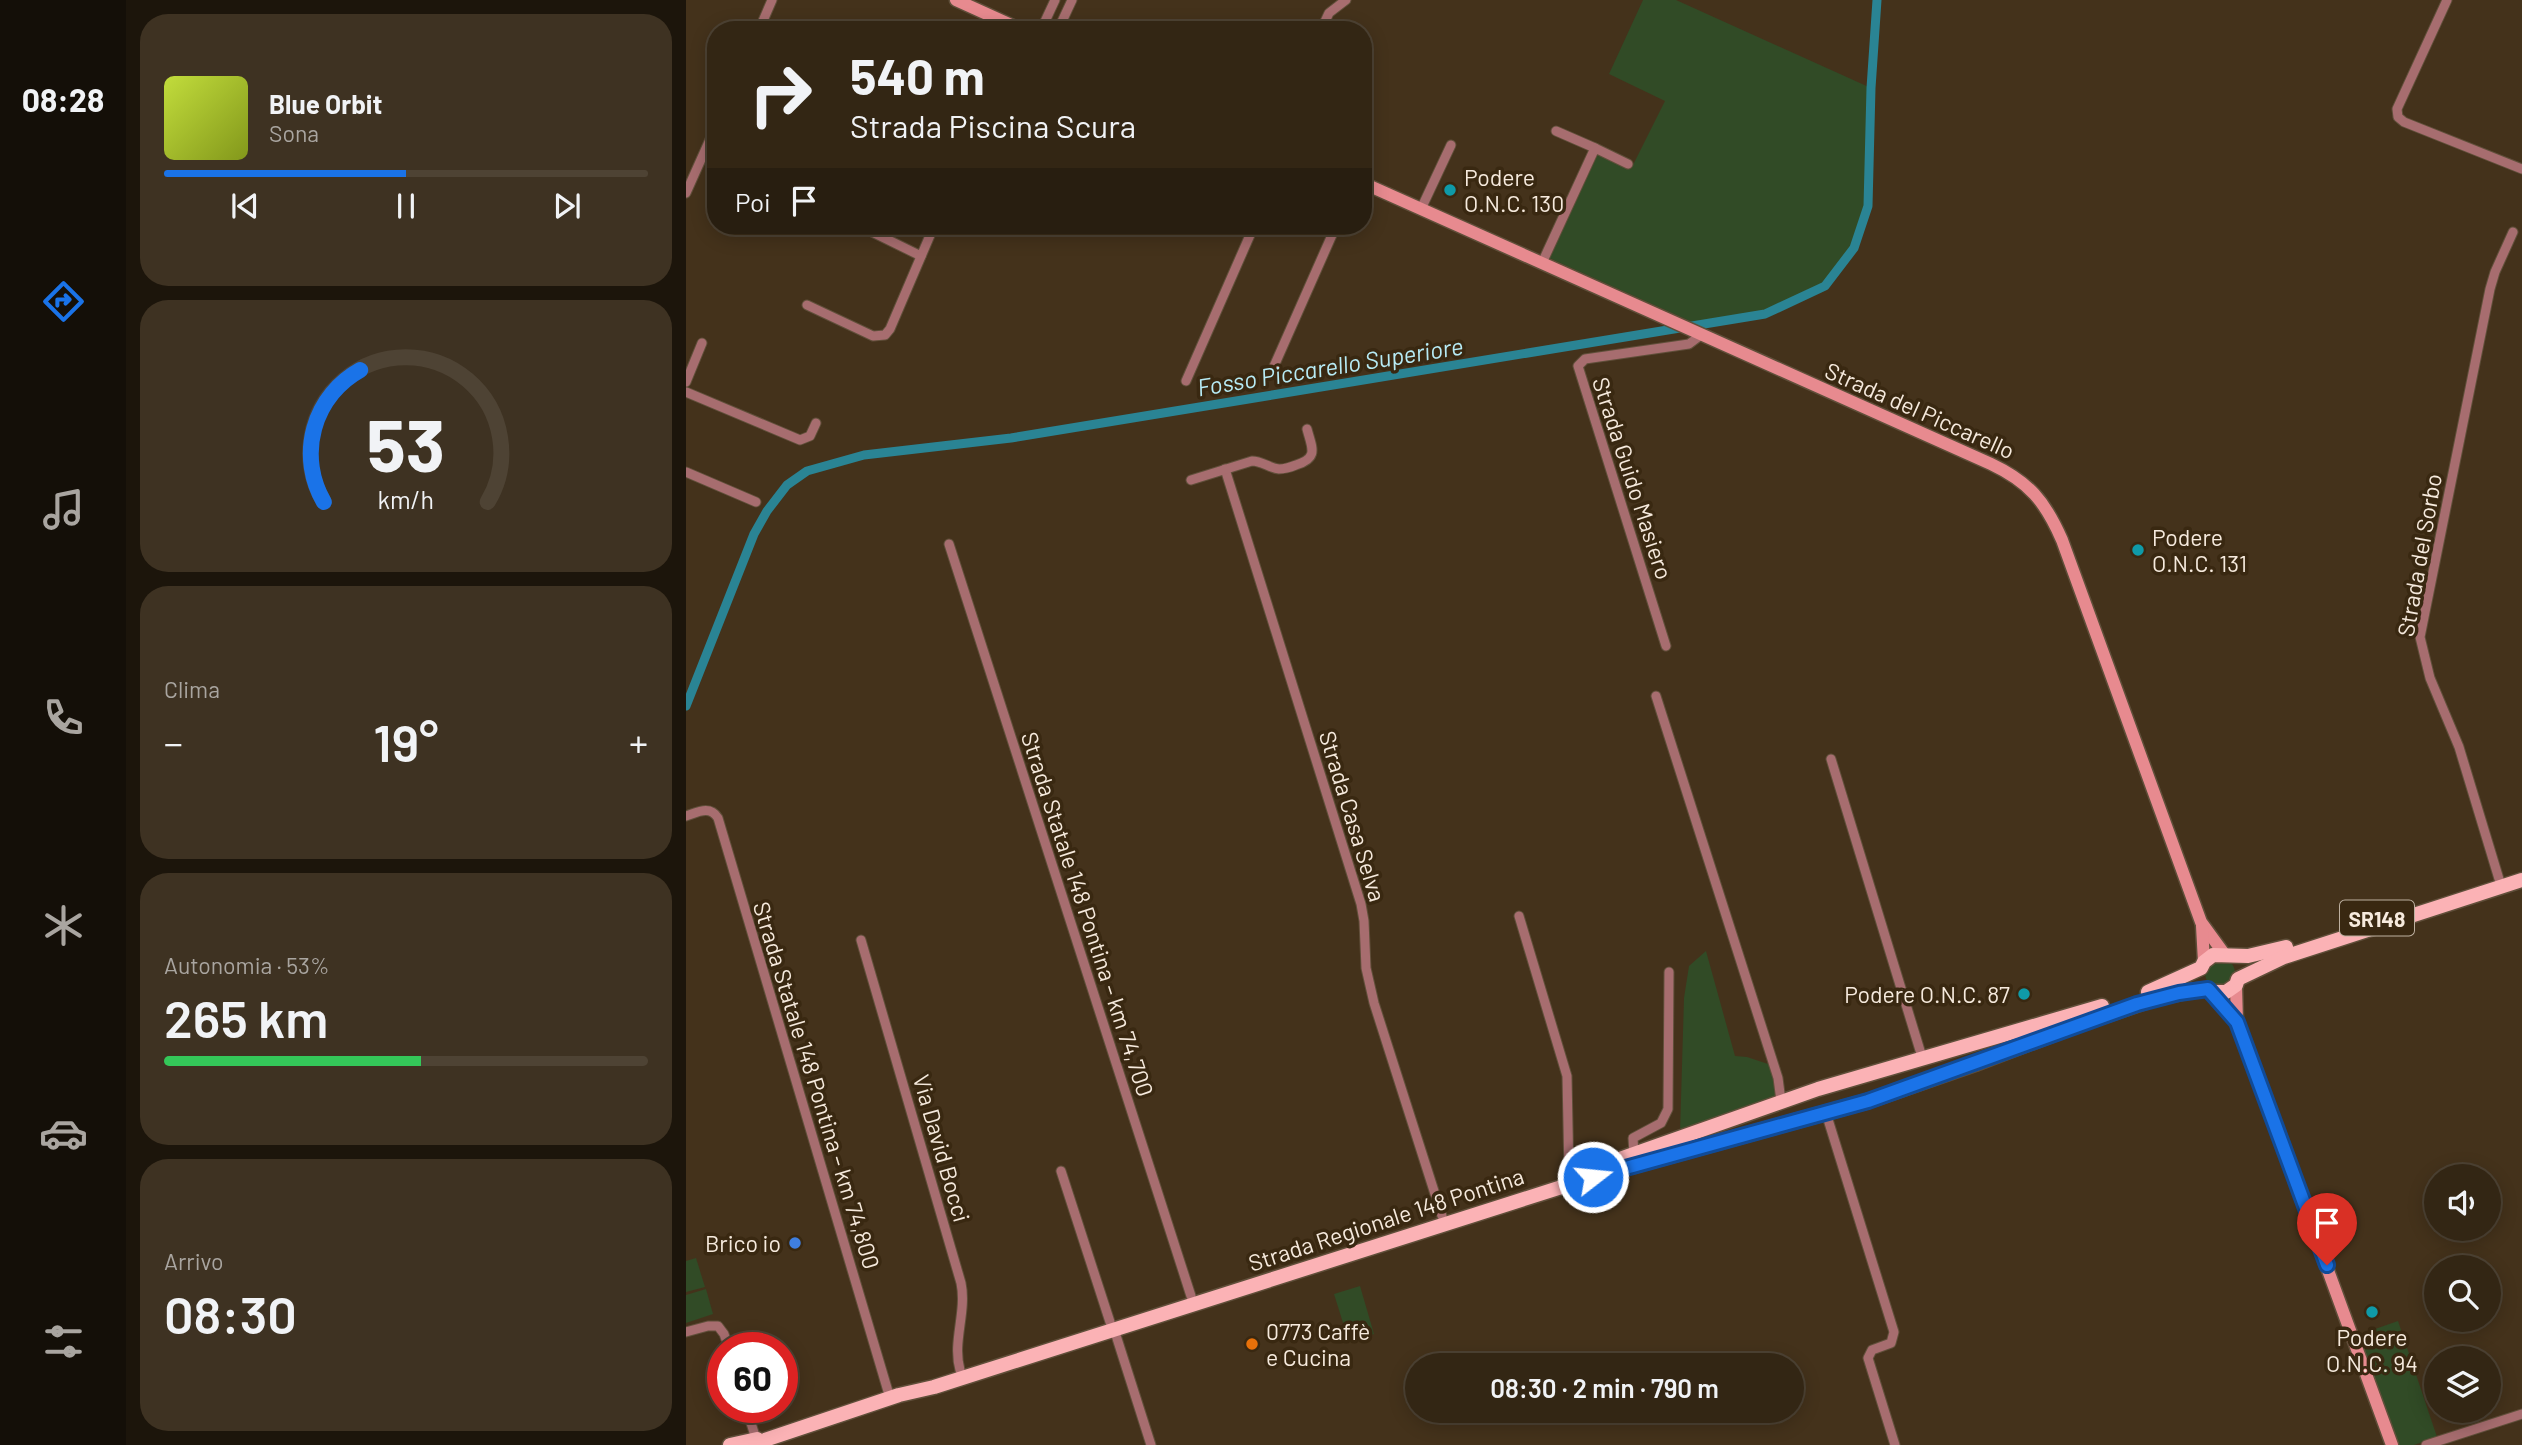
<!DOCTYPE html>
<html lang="it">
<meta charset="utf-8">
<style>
body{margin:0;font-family:Barlow,sans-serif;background:#3e3222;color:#f1f3f6;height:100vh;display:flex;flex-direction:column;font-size:26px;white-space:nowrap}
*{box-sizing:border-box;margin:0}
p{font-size:23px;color:#a9a5a0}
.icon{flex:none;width:38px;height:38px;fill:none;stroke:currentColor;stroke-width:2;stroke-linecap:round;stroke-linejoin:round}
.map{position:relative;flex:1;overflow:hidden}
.sheet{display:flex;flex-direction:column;gap:14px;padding:14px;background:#1c150b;width:560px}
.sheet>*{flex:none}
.banner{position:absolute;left:21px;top:21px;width:665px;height:214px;border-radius:28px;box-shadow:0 4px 18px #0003,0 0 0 2px #4e4334;background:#332614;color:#f1f3f6;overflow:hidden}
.buttons{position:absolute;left:1738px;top:1164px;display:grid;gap:14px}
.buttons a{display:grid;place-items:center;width:77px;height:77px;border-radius:50%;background:#332614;box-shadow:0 4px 18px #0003,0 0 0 2px #4e4334;font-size:35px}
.speed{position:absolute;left:21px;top:1332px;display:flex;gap:14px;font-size:35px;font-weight:700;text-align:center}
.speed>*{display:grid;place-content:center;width:91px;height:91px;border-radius:50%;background:#332614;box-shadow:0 4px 18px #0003,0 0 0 2px #4e4334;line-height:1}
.speed .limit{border:10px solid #d22;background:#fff;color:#111}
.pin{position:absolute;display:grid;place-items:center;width:60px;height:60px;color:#fff;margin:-72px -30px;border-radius:50% 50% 50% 0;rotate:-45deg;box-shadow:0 0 7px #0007}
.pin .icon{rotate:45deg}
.me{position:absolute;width:77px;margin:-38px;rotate:74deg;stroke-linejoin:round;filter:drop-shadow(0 0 5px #0008)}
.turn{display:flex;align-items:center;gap:24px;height:147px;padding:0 28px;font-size:32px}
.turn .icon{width:91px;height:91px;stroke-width:2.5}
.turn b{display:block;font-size:49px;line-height:60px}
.then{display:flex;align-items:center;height:66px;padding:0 28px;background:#0003;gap:14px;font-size:26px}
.big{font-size:52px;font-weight:600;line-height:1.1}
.sheet .widget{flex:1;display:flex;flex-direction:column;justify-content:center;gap:10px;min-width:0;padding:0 24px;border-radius:28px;background:#3e3222}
.sheet .dial{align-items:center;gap:0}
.dial svg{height:182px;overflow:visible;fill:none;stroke:#4e4334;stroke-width:7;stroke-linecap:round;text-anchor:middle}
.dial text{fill:#f1f3f6;stroke:none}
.song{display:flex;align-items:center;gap:21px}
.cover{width:84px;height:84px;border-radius:10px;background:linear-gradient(135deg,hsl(70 70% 55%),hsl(70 70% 35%))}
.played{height:7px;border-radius:4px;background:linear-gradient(90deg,#1a73e8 50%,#4e4334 50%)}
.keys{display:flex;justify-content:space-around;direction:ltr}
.heat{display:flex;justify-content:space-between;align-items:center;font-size:38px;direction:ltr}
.charge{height:10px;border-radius:5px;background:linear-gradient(90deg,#34c759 53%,#4e4334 0)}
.trip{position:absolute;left:719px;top:1353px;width:399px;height:70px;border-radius:35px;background:#332614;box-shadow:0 4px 18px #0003,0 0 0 2px #4e4334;font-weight:600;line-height:70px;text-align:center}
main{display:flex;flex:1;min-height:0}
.tabs{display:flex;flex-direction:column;width:126px;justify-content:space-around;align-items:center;background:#140f08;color:#a9a5a0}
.tabs .icon{width:49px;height:49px}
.tabs .current{color:#1a73e8}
.tabs b{font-size:32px;color:#f1f3f6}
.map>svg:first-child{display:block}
.green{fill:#314b26}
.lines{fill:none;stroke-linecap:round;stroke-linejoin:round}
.canal{stroke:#2a8494;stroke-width:9}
.street-casing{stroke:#604f3a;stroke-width:11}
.secondary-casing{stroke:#604f3a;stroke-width:15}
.primary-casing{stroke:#604f3a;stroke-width:17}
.street{stroke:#a76d6f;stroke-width:9}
.secondary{stroke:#e78a8f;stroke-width:12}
.primary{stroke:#fbb2b5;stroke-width:14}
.route-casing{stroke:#114b97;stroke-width:18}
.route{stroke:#1a73e8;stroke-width:12}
.culture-dot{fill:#0f9aa8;stroke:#392811;stroke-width:2.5}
.shop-dot{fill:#3f7fe0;stroke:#392811;stroke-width:2.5}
.food-dot{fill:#e8710a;stroke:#392811;stroke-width:2.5}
.labels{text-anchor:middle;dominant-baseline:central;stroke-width:7;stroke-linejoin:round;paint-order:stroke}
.shield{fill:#392811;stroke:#bdb0a0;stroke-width:2}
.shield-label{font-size:21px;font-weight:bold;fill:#f6eadd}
.poi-label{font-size:23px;fill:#f6eadd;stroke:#392811;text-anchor:start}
.street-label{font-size:23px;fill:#f6eadd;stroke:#392811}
.water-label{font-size:24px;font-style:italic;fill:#b7ebf5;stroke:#392811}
</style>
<main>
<nav class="tabs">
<b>08:28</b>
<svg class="icon current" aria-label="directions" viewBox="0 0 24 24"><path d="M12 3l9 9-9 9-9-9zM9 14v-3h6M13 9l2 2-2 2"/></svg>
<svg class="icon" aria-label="music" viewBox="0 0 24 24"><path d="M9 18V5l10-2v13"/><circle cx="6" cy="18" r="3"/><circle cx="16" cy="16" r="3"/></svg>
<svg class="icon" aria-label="phone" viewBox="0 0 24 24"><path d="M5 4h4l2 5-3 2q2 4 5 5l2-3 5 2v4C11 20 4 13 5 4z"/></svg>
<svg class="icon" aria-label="climate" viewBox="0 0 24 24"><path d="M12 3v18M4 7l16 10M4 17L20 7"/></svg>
<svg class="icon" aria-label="car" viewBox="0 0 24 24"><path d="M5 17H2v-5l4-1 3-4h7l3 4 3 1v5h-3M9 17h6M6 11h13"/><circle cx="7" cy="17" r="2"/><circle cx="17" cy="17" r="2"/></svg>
<svg class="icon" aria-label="filters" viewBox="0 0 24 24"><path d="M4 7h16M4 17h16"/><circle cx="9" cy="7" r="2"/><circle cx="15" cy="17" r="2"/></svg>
</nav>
<section class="sheet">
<div class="widget">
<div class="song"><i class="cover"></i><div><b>Blue Orbit</b><p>Sona</p></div></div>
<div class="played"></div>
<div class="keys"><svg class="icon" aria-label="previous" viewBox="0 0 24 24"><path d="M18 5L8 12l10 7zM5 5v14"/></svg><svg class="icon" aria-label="pause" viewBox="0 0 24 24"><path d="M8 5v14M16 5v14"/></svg><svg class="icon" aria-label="next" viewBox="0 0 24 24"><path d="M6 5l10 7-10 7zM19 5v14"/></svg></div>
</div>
<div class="widget dial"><svg viewBox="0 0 100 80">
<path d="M14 69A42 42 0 1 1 86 69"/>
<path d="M14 69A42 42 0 0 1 30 11" stroke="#1a73e8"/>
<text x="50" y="56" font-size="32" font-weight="700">53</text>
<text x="50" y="72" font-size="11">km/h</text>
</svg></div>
<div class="widget"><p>Clima</p>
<div class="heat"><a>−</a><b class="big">19°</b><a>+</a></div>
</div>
<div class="widget"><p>Autonomia · 53%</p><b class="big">265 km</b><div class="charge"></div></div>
<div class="widget"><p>Arrivo</p><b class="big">08:30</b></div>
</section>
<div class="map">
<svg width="1836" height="1445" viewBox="0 0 1836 1445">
<rect width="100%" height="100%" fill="#44321b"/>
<g class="green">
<path d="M 957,0 L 990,0 L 1185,88 L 1182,206 L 1168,248 L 1139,286 L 1079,314 L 1015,326 L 863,258 L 912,154 L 945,169 L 979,101 L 923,74 Z"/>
<path d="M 1020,951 L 1049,1056 L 1061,1057 L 1085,1065 L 1092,1096 L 994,1133 L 998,998 L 1003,966 Z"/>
<circle cx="1534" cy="973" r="15"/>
<path d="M 10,1258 L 19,1287 L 0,1292 L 0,1261 Z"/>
<path d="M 674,1286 L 688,1334 L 663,1342 L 648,1294 Z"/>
<path d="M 20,1289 L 27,1314 L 0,1323 L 0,1295 Z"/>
<path d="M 1712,1321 L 1751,1437 L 1728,1445 L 1707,1445 L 1669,1336 Z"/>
</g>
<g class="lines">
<path class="canal" d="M 0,706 L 68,534 L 81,511 L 101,485 L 121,471 L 178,455 L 325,438 L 1079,314 L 1139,286 L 1168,248 L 1182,206 L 1185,88 L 1191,0"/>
<defs>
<g id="street">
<path d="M 1761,0 L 1711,109 L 1712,117 L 1718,122 L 1836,169"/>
<path d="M 73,30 L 86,0"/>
<path d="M 355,30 L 369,0"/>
<path d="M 372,30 L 386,0"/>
<path d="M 635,30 L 643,13 L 660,0"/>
<path d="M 870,131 L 909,148"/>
<path d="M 0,193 L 30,126"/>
<path d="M 735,209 L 765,145"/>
<path d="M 184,231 L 235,256"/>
<path d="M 856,263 L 909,148 L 942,164"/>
<path d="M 121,305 L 187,336 L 199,335 L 204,329 L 248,226"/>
<path d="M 585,373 L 650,226"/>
<path d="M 500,381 L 568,226"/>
<path d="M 0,382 L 16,343"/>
<path d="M 0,392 L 114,440 L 124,436 L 130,423"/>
<path d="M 539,469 L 675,904 L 678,921 L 680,968 L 688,1003 L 756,1216"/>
<path d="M 0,472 L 70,502"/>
<path d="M 505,480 L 566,461 C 576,461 583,468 593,469 C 599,469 605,467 610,465 C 633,458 626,448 621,429"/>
<path d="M 263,544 L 505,1296"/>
<path d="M 980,646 L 892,366 L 899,359 L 1003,344 L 1015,335"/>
<path d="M 970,696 L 1092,1078 L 1095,1101"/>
<path d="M 1145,759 L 1236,1057"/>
<path d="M 0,816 C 12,812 24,805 32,818 L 204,1398"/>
<path d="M 1813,879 L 1773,747 L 1744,678 L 1734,637 L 1804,289 L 1809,272 L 1827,232"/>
<path d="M 833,916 L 881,1076 L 883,1175"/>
<path d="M 175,940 L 275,1283 C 281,1312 266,1342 274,1370"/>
<path d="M 1140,1113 L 1208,1332 L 1205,1343 L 1186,1350 L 1182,1358 L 1209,1445"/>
<path d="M 948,1155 L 947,1138 L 975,1123 L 982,1109 L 983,972"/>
<path d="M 375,1171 L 424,1322"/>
<path d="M 428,1329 L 465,1445"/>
<path d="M 0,1332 L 22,1326 L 32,1326 L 38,1334 L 43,1348"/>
<path d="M 60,1407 L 70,1439"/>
<path d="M 1740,1445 L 1836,1414"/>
</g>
<g id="secondary">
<path d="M 270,0 L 336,30"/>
<path d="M 677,183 L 1305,464 C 1343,482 1359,501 1376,540 L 1515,922 L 1539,955"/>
<path d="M 1516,926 L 1518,962"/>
<path d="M 1550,985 L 1551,1022"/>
<path d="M 1525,991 L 1551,1022 L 1706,1445"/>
</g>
<g id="primary">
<path d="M 1462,992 L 1515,968 L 1518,962 L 1527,955 L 1562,956 L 1600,947"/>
<path d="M 922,1163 L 1132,1089 L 1416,1006"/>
<path d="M 44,1445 L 71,1439"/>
<path d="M 64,1445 L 213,1395 L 248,1387 L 907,1177 L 1182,1101 L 1289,1064 L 1394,1024 L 1471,998 L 1505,991 L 1522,989 L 1528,992 L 1540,992 L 1550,985 L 1552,979 L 1598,957 L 1836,880"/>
</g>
</defs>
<use href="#street" class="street-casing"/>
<use href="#secondary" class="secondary-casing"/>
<use href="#primary" class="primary-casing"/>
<use href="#street" class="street"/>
<use href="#secondary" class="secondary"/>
<use href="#primary" class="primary"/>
</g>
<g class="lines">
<defs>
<path id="route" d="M 907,1177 L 1182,1101 L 1451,1004 L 1493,993 L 1522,989 L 1551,1022 L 1641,1265"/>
</defs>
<use href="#route" class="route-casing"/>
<use href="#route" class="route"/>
</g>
<g class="culture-dot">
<circle cx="764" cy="190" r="7"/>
<circle cx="1452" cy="550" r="7"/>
<circle cx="1338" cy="994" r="7"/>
<circle cx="1686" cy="1312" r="7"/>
</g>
<circle class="shop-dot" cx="109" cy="1243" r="7"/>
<circle class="food-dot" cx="566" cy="1344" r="7"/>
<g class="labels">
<rect class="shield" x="1654" y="900.5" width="74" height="35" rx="5"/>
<g class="shield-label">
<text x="1691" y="918">SR148</text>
</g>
<g class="poi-label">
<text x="778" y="177">Podere<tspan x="778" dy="26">O.N.C. 130</tspan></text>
<text x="1466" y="537">Podere<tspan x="1466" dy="26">O.N.C. 131</tspan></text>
<text x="1324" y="994" text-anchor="end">Podere O.N.C. 87</text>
<text x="95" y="1243" text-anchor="end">Brico io</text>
<text x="580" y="1331">0773 Caffè<tspan x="580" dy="26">e Cucina</tspan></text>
<text x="1686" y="1337" text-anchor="middle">Podere<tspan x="1686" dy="26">O.N.C. 94</tspan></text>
</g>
<g class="street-label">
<text transform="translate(1234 410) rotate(24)">Strada del Piccarello</text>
<text transform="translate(947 478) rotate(72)">Strada Guido Masiero</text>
<text transform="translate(1733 555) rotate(-80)">Strada del Sorbo</text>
<text transform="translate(667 816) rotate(73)">Strada Casa Selva</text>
<text transform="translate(402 914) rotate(72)">Strada Statale 148 Pontina – km 74,700</text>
<text transform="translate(131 1085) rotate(73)">Strada Statale 148 Pontina – km 74,800</text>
<text transform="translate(256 1148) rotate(74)">Via David Bocci</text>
<text transform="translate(700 1219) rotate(-18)">Strada Regionale 148 Pontina</text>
</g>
<g class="water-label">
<text transform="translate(644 366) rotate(-9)">Fosso Piccarello Superiore</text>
</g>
</g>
</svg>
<div class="buttons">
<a><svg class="icon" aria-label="sound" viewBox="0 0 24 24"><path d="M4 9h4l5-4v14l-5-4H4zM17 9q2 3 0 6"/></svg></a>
<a><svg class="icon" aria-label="search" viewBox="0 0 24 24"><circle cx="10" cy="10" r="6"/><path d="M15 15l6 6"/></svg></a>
<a><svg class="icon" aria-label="layers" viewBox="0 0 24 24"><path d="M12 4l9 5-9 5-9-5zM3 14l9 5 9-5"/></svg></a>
</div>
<div class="speed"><div class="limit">60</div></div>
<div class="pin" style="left:1641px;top:1265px;background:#d93025"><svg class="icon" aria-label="arrive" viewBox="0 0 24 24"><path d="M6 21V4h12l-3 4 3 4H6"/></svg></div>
<svg class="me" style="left:907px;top:1177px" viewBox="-20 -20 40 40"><circle r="17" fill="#1a73e8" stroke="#fff" stroke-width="3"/><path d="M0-11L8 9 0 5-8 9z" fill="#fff"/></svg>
<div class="trip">08:30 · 2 min · 790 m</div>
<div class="banner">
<div class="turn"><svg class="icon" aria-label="right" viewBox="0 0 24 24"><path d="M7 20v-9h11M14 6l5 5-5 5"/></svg><div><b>540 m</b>Strada Piscina Scura</div></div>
<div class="then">Poi<svg class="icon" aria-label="arrive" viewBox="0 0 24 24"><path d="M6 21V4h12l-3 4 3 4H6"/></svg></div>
</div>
</div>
</main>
